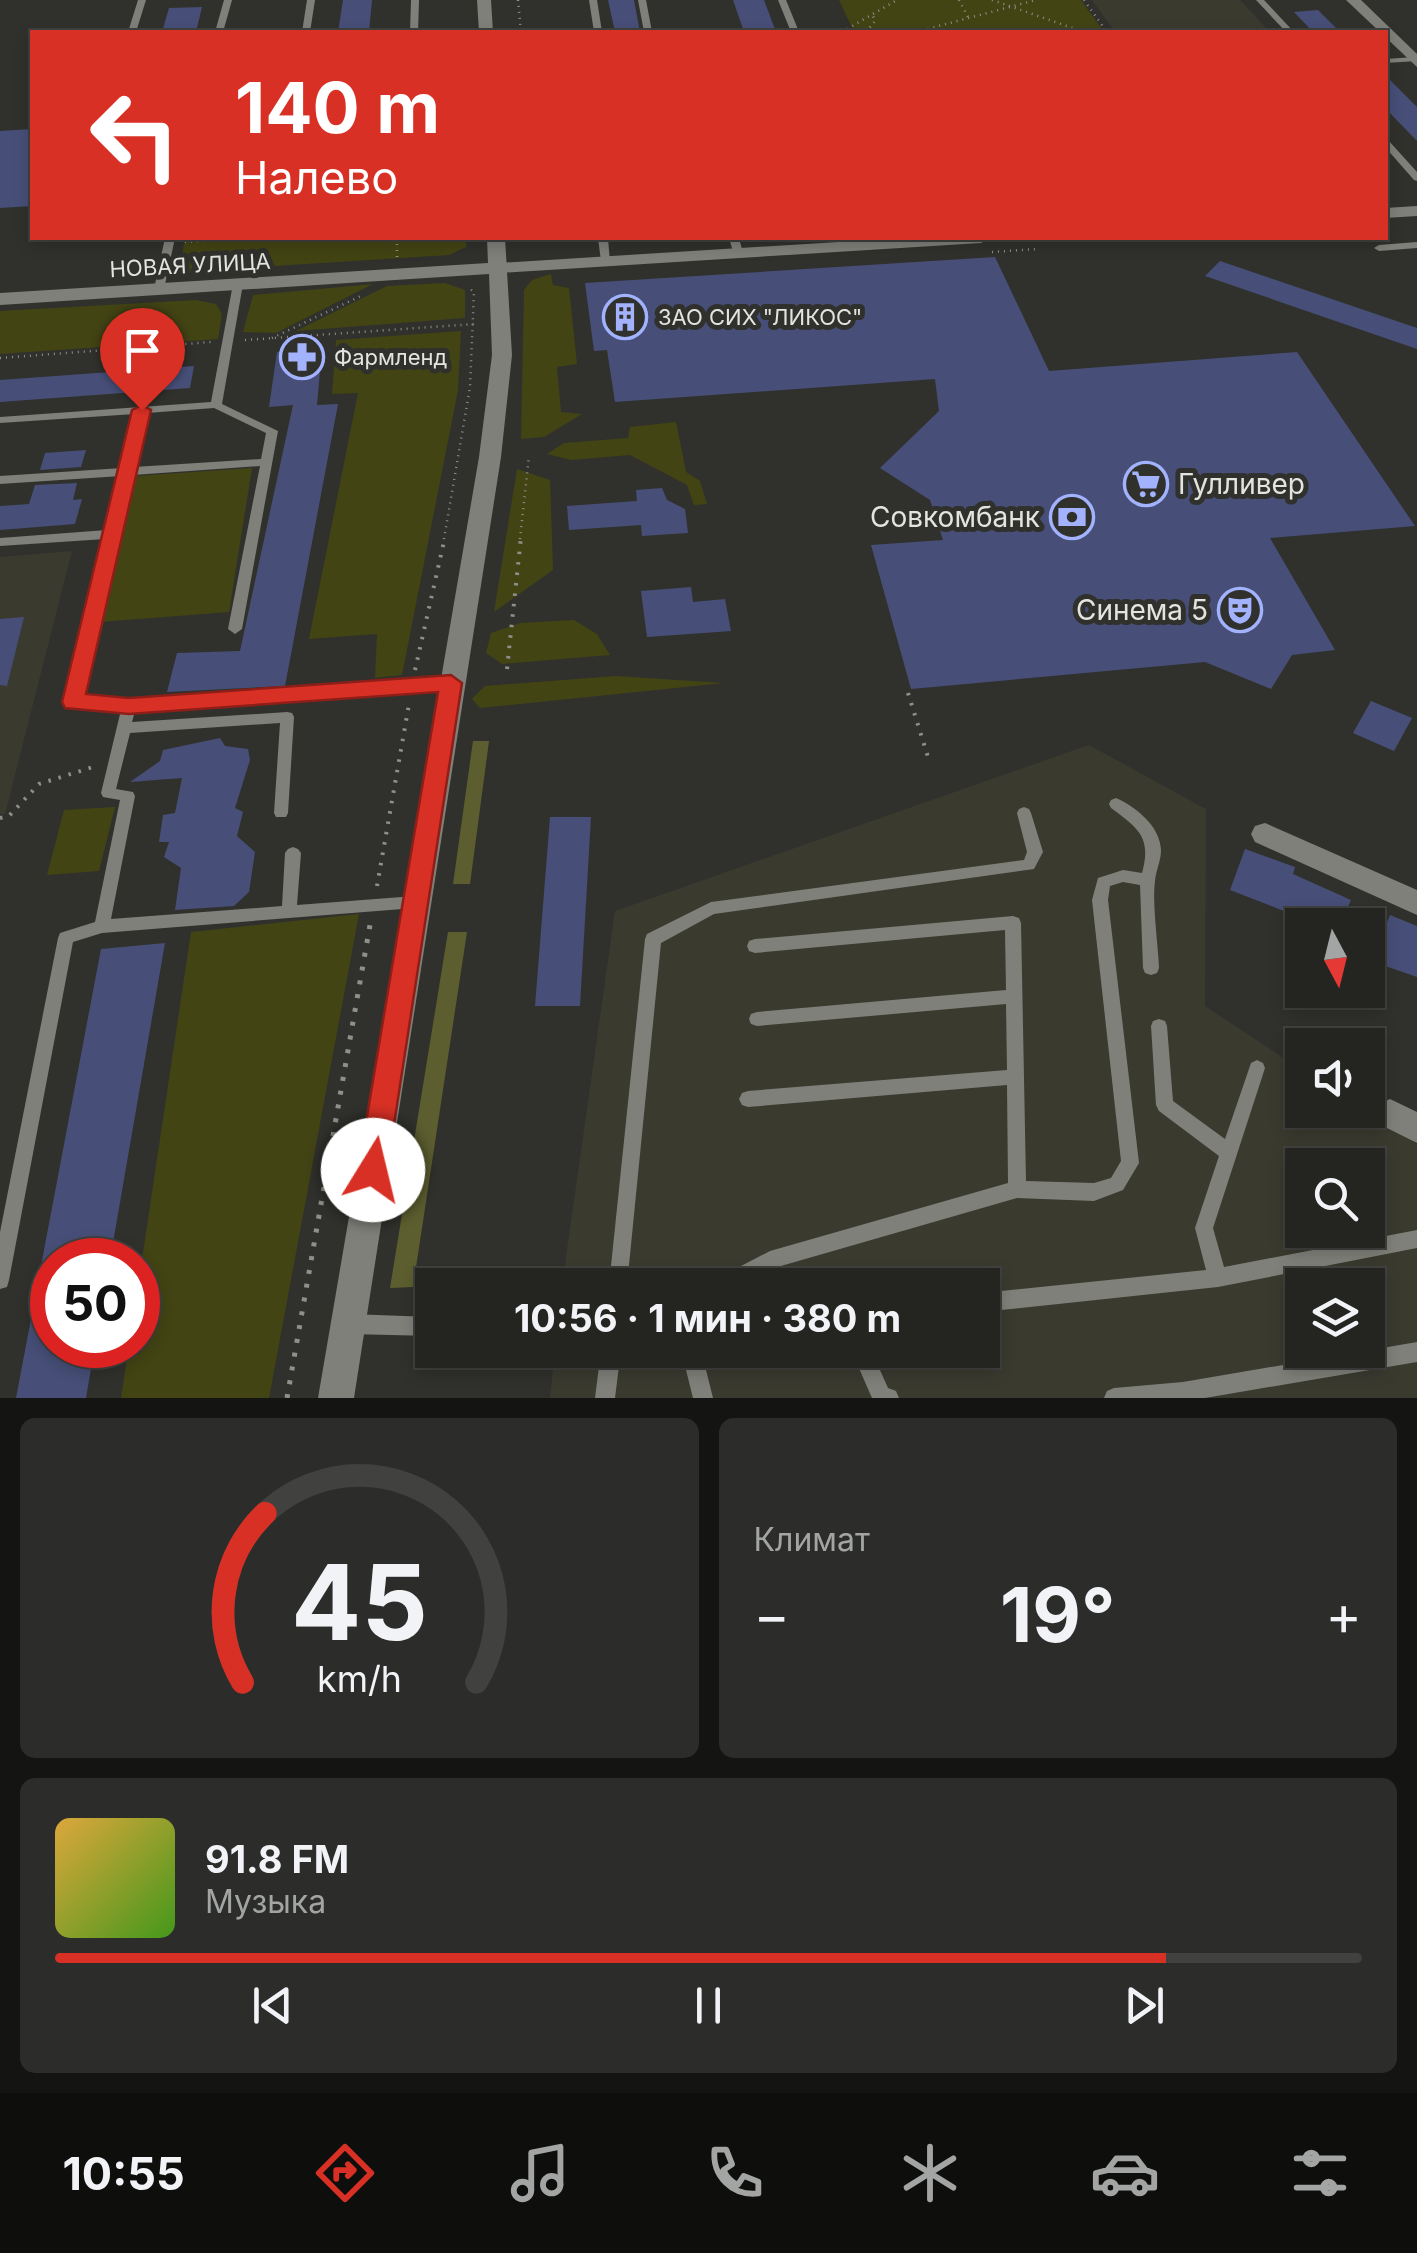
<!DOCTYPE html>
<html lang="ru">
<meta charset="utf-8">
<style>
body{margin:0;font-family:Inter,sans-serif;background:#2c2d2a;color:#f1f3f6;height:100vh;display:flex;flex-direction:column;font-size:38px;white-space:nowrap}
*{box-sizing:border-box;margin:0}
p{font-size:32px;color:#a3a5a5}
.icon{flex:none;width:55px;height:55px;fill:none;stroke:currentColor;stroke-width:2;stroke-linecap:round;stroke-linejoin:round}
.map{position:relative;height:1398px;overflow:hidden}
.details{display:flex;flex-direction:column;gap:20px;padding:20px;background:#141412;flex:1}
.details>*{flex:none}
.banner{position:absolute;left:30px;top:30px;width:1358px;height:210px;border-radius:0px;box-shadow:0 5px 15px #0003,0 0 0 2px #41423f;background:#d93025;color:#fff;overflow:hidden}
.needle{width:65px;rotate:173deg}
.controls{position:absolute;left:1285px;top:908px;display:grid;gap:20px}
.controls a{display:grid;place-items:center;width:100px;height:100px;border-radius:0px;background:#242521;box-shadow:0 5px 15px #0003,0 0 0 2px #41423f;font-size:50px}
.speed{position:absolute;left:30px;top:1238px;display:flex;gap:20px;font-size:50px;font-weight:700;text-align:center}
.speed>*{display:grid;place-content:center;width:130px;height:130px;border-radius:50%;background:#242521;box-shadow:0 5px 15px #0003,0 0 0 2px #41423f;line-height:1}
.speed .limit{border:15px solid #d22;background:#fff;color:#111}
.pin{position:absolute;display:grid;place-items:center;width:85px;height:85px;color:#fff;margin:-102px -42px;border-radius:50% 50% 50% 0;rotate:-45deg;box-shadow:0 0 10px #0007}
.pin .icon{rotate:45deg}
.me{position:absolute;width:110px;margin:-55px;rotate:9deg;stroke-linejoin:round;filter:drop-shadow(0 0 8px #0008)}
.turn{display:flex;align-items:center;gap:35px;height:210px;padding:0 40px;font-size:45px}
.turn .icon{width:130px;height:130px;stroke-width:2.5}
.turn b{display:block;font-size:70px;line-height:85px}
.big{font-size:75px;font-weight:700;line-height:1.1}
.details .widget{flex:1;display:flex;flex-direction:column;justify-content:center;gap:15px;min-width:0;padding:0 35px;border-radius:15px;background:#2c2d2a}
.details .dial{align-items:center;gap:0}
.dial svg{height:260px;overflow:visible;fill:none;stroke:#41423f;stroke-width:7;stroke-linecap:round;text-anchor:middle}
.dial text{fill:#f1f3f6;stroke:none}
.song{display:flex;align-items:center;gap:30px}
.cover{width:120px;height:120px;border-radius:15px;background:linear-gradient(135deg,hsl(40 70% 55%),hsl(100 70% 35%))}
.played{height:10px;border-radius:5px;background:linear-gradient(90deg,#d93025 85%,#41423f 85%)}
.keys{display:flex;justify-content:space-around;direction:ltr}
.heat{display:flex;justify-content:space-between;align-items:center;font-size:55px;direction:ltr}
.details .tiles{flex:1;display:grid;gap:20px;grid-template-columns:1fr 1fr}
.widget:last-child{grid-column:span 2}
.trip{position:absolute;left:415px;top:1268px;width:585px;height:100px;border-radius:0px;background:#242521;box-shadow:0 5px 15px #0003,0 0 0 2px #41423f;font-weight:700;line-height:100px;text-align:center}
.tab-bar{display:flex;height:160px;justify-content:space-around;align-items:center;background:#0e0f0d;color:#a3a5a5}
.tab-bar .icon{width:70px;height:70px}
.tab-bar .selected{color:#d93025}
.tab-bar b{font-size:45px;color:#f1f3f6}
.map>svg:first-child{display:block}
.built{fill:#3a3a2f;fill-rule:evenodd}
.green{fill:#434414}
.forest{fill:#5d5e2f}
.building{fill:#474f78}
.lines{fill:none;stroke-linecap:round;stroke-linejoin:round}
.path-far2{stroke:#8f908c;stroke-width:2.5;stroke-dasharray:1 5;stroke-linecap:butt}
.path-far1{stroke:#8f908c;stroke-width:4;stroke-dasharray:2.5 8;stroke-linecap:butt}
.path{stroke:#8f908c;stroke-width:5;stroke-dasharray:4 10;stroke-linecap:butt}
.service{fill:#7f807a;fill-rule:evenodd}
.minor{fill:#7f807a;fill-rule:evenodd}
.tertiary{fill:#7f807a;fill-rule:evenodd}
.secondary{fill:#7f807a;fill-rule:evenodd}
.route{fill:#d93025;stroke:#8d1f18;stroke-width:2.5}
.labels{text-anchor:middle;dominant-baseline:central;stroke-width:10;stroke-linejoin:round;paint-order:stroke}
.far-street-label{font-size:22px;fill:#e3e3e0;stroke:#30312c}
.far-poi-label{font-size:22px;fill:#e3e3e0;stroke:#30312c;text-anchor:start}
.poi-label{font-size:28px;fill:#e3e3e0;stroke:#30312c;text-anchor:end}
</style>
<div class="map">
<svg width="1417" height="1398" viewBox="0 0 1417 1398">
<rect width="100%" height="100%" fill="#30312c"/>
<g class="built">
<path d="M 1092,0 L 1240,0 L 1267,29 L 1115,32 Z"/>
<path d="M 72,551 L 5,814 L 0,814 L 0,557 Z"/>
<path d="M 1089,745 L 1206,809 L 1205,1006 L 1302,1070 L 1302,1110 L 1365,1110 L 1417,1144 L 1417,1398 L 550,1398 L 555,1350 L 982,1350 L 982,1285 L 562,1285 L 615,911 ZM 1302,1165 L 1368,1165 L 1368,1230 L 1302,1230 ZM 1302,1285 L 1368,1285 L 1368,1350 L 1302,1350 Z"/>
</g>
<g class="green">
<path d="M 839,0 L 1081,0 L 1104,32 L 854,32 Z"/>
<path d="M 185,238 L 466,238 L 466,247 L 449,255 L 179,272 Z"/>
<path d="M 551,274 L 553,285 L 569,288 L 577,364 L 557,367 L 561,412 L 582,414 L 544,437 L 521,439 L 524,290 L 532,280 Z"/>
<path d="M 445,283 L 465,290 L 465,318 L 296,331 L 387,286 Z"/>
<path d="M 373,284 L 276,333 L 243,332 L 253,295 Z"/>
<path d="M 196,300 L 216,304 L 222,314 L 218,339 L 0,354 L 0,311 Z"/>
<path d="M 461,331 L 458,390 L 402,675 L 375,678 L 377,634 L 309,639 L 358,393 L 332,394 L 336,340 Z"/>
<path d="M 676,422 L 686,472 L 700,481 L 707,504 L 694,505 L 687,485 L 630,455 L 571,460 L 547,454 L 564,443 L 628,438 L 630,427 Z"/>
<path d="M 252,468 L 229,612 L 100,622 L 136,476 Z"/>
<path d="M 517,469 L 550,480 L 553,570 L 494,612 Z"/>
<path d="M 574,620 L 597,634 L 610,655 L 502,664 L 486,653 L 491,633 L 520,623 Z"/>
<path d="M 616,676 L 724,683 L 480,708 L 472,699 L 485,686 Z"/>
<path d="M 115,807 L 99,871 L 47,875 L 64,810 Z"/>
<path d="M 359,914 L 269,1398 L 121,1398 L 129,1345 L 138,1345 L 138,1286 L 191,932 Z"/>
</g>
<g class="forest">
<path d="M 473,741 L 489,741 L 470,884 L 453,884 Z"/>
<path d="M 448,932 L 467,932 L 413,1287 L 390,1288 Z"/>
</g>
<g class="building">
<path d="M 343,0 L 372,0 L 369,32 L 338,32 Z"/>
<path d="M 608,0 L 634,0 L 640,32 L 615,32 Z"/>
<path d="M 733,0 L 764,0 L 776,32 L 744,32 Z"/>
<path d="M 202,7 L 196,32 L 162,32 L 169,8 Z"/>
<path d="M 1318,10 L 1338,30 L 1313,32 L 1294,12 Z"/>
<path d="M 1385,75 L 1417,107 L 1417,141 L 1385,108 Z"/>
<path d="M 32,129 L 32,206 L 0,208 L 0,131 Z"/>
<path d="M 995,257 L 1049,371 L 1297,352 L 1415,526 L 1270,538 L 1335,650 L 1292,655 L 1271,689 L 1205,662 L 911,689 L 871,545 L 943,540 L 930,500 L 880,468 L 939,411 L 935,379 L 615,402 L 607,350 L 594,351 L 585,283 Z"/>
<path d="M 1220,261 L 1417,328 L 1417,349 L 1205,276 Z"/>
<path d="M 322,349 L 317,405 L 338,404 L 285,686 L 167,692 L 177,653 L 240,651 L 293,405 L 269,407 L 277,352 Z"/>
<path d="M 194,366 L 190,388 L 0,402 L 0,380 Z"/>
<path d="M 86,450 L 81,467 L 40,470 L 45,453 Z"/>
<path d="M 77,483 L 73,500 L 82,499 L 75,524 L 0,530 L 0,506 L 29,504 L 35,485 Z"/>
<path d="M 662,488 L 667,500 L 685,509 L 688,533 L 642,536 L 641,525 L 569,530 L 567,506 L 637,501 L 636,490 Z"/>
<path d="M 691,587 L 693,602 L 725,599 L 731,631 L 647,637 L 641,591 Z"/>
<path d="M 24,617 L 7,686 L 0,685 L 0,619 Z"/>
<path d="M 1371,701 L 1412,718 L 1394,751 L 1353,733 Z"/>
<path d="M 220,738 L 225,746 L 248,749 L 250,760 L 235,808 L 243,812 L 237,836 L 255,852 L 249,892 L 234,906 L 175,910 L 181,868 L 164,857 L 169,842 L 159,842 L 163,815 L 175,813 L 182,778 L 130,782 L 160,761 L 163,750 Z"/>
<path d="M 550,817 L 591,817 L 580,1006 L 535,1006 Z"/>
<path d="M 1245,849 L 1295,867 L 1293,874 L 1351,900 L 1340,925 L 1301,925 L 1287,918 L 1289,913 L 1230,890 Z"/>
<path d="M 1390,915 L 1417,926 L 1417,977 L 1368,960 L 1368,925 L 1383,932 Z"/>
<path d="M 165,943 L 110,1260 L 52,1260 L 52,1345 L 95,1345 L 86,1398 L 16,1398 L 101,949 Z"/>
</g>
<g class="lines">
<g class="path-far2">
<path d="M 518,0 L 521,32"/>
<path d="M 959,0 L 968,17"/>
<path d="M 992,0 L 1084,32"/>
<path d="M 1084,0 L 1107,32"/>
<path d="M 842,32 L 897,0"/>
<path d="M 866,32 L 875,21 L 873,16"/>
<path d="M 916,32 L 1036,0"/>
<path d="M 397,238 L 397,258"/>
<path d="M 185,242 L 255,238"/>
<path d="M 992,252 L 1037,249"/>
<path d="M 272,338 L 363,295"/>
<path d="M 245,340 L 475,324"/>
<path d="M 0,358 L 211,342"/>
<path d="M 444,539 L 470,387 L 474,292 L 468,287"/>
<path d="M 520,539 L 529,456"/>
</g>
<g class="path-far1">
<path d="M 507,669 L 521,537"/>
<path d="M 415,670 L 445,537"/>
<path d="M 908,693 L 928,757"/>
<path d="M 0,818 L 9,816 L 39,784 L 93,767"/>
<path d="M 377,886 L 409,704"/>
</g>
<path class="path" d="M 287,1398 L 370,925"/>
<g class="service">
<path d="M 138,0 L 146,0 L 136,32 L 128,32 Z"/>
<path d="M 224,0 L 232,0 L 223,32 L 215,32 Z"/>
<path d="M 307,0 L 315,0 L 310,32 L 302,32 Z"/>
<path d="M 411,0 L 419,0 L 418,32 L 410,32 Z"/>
<path d="M 589,0 L 597,0 L 602,32 L 594,32 Z"/>
<path d="M 638,0 L 646,0 L 652,32 L 644,32 Z"/>
<path d="M 778,0 L 786,0 L 799,32 L 791,32 Z"/>
<path d="M 1256,0 L 1264,0 L 1294,32 L 1286,32 Z"/>
<path d="M 1369,30 L 1386,30 L 1390,32 L 1386,34 L 1385,32 L 1365,32 Z"/>
<path d="M 1415,57 L 1417,61 L 1385,63 L 1385,59 Z"/>
<path d="M 1385,139 L 1388,140 L 1417,172 L 1417,181 L 1414,180 L 1385,147 Z"/>
<path d="M 165,238 L 175,238 L 164,289 L 159,292 L 154,289 Z"/>
<path d="M 598,238 L 608,238 L 610,263 L 601,261 Z"/>
<path d="M 729,238 L 739,238 L 743,253 L 742,255 L 734,255 Z"/>
<path d="M 1417,242 L 1417,248 L 1379,251 L 1374,248 L 1379,245 Z"/>
<path d="M 238,281 L 243,284 L 222,404 L 278,431 L 242,629 L 235,634 L 228,629 L 260,466 L 133,475 L 81,698 L 129,701 L 451,678 L 458,683 L 451,688 L 135,711 L 132,722 L 287,712 L 292,713 L 294,717 L 288,813 L 286,817 L 276,817 L 274,813 L 280,723 L 130,733 L 116,789 L 133,792 L 135,796 L 111,919 L 282,906 L 285,853 L 288,849 L 293,847 L 298,849 L 301,853 L 297,905 L 415,896 L 420,897 L 423,902 L 420,907 L 415,908 L 102,933 L 73,942 L 9,1280 L 7,1287 L 0,1289 L 0,1232 L 58,938 L 60,933 L 95,922 L 120,800 L 103,797 L 101,793 L 121,710 L 73,707 L 66,702 L 105,539 L 0,546 L 0,538 L 107,530 L 121,476 L 0,484 L 0,476 L 122,468 L 135,414 L 0,423 L 0,417 L 211,402 L 233,284 ZM 214,408 L 266,433 L 261,459 L 134,467 L 147,413 Z"/>
<path d="M 1116,798 C 1136,807 1160,826 1161,850 C 1161,861 1156,870 1155,881 C 1152,904 1158,943 1159,968 L 1157,973 L 1151,975 L 1145,973 L 1143,968 L 1140,885 L 1123,882 L 1110,886 L 1108,900 L 1139,1163 L 1123,1190 L 1094,1201 L 1017,1198 L 774,1268 L 744,1285 L 716,1285 L 718,1278 L 770,1251 L 1008,1183 L 1007,1085 L 748,1107 L 742,1105 L 739,1099 L 742,1093 L 748,1091 L 1007,1070 L 1006,1004 L 757,1026 L 751,1024 L 749,1019 L 751,1014 L 757,1012 L 1006,990 L 1005,930 L 755,953 L 749,951 L 747,946 L 749,941 L 755,939 L 1013,916 L 1019,918 L 1021,923 L 1026,1181 L 1094,1183 L 1111,1178 L 1121,1161 L 1092,900 L 1098,878 L 1123,870 L 1142,873 C 1152,837 1138,828 1111,808 L 1109,804 L 1111,800 Z"/>
<path d="M 1024,807 L 1029,809 L 1031,813 L 1043,852 L 1034,869 L 714,914 L 661,943 L 627,1285 L 609,1285 L 645,939 L 647,934 L 711,902 L 1024,860 L 1027,852 L 1017,813 L 1019,809 Z"/>
<path d="M 1159,1019 L 1165,1021 L 1167,1026 L 1173,1101 L 1225,1139 L 1251,1063 L 1257,1060 L 1263,1063 L 1265,1068 L 1213,1228 L 1224,1267 L 1417,1230 L 1417,1248 L 1218,1287 L 982,1312 L 982,1293 L 1206,1270 L 1195,1228 L 1219,1156 L 1159,1111 L 1156,1105 L 1151,1026 L 1153,1021 Z"/>
<path d="M 349,1314 L 432,1317 L 432,1336 L 349,1334 L 342,1331 L 339,1324 L 342,1317 Z"/>
<path d="M 1417,1342 L 1417,1362 L 1205,1398 L 1104,1398 L 1107,1391 L 1114,1388 L 1183,1382 Z"/>
<path d="M 601,1350 L 621,1350 L 615,1398 L 595,1398 Z"/>
<path d="M 681,1350 L 701,1350 L 713,1398 L 693,1398 Z"/>
<path d="M 851,1350 L 871,1350 L 888,1388 L 896,1391 L 899,1398 L 872,1398 Z"/>
</g>
<g class="minor">
<path d="M 1265,823 L 1417,890 L 1417,915 L 1255,842 L 1251,834 L 1255,826 Z"/>
<path d="M 1390,1099 L 1417,1112 L 1417,1143 L 1379,1124 L 1374,1114 L 1379,1104 Z"/>
</g>
<g class="tertiary">
<path d="M 1346,0 L 1361,0 L 1417,54 L 1417,67 Z"/>
<path d="M 1417,206 L 1417,216 L 1385,218 L 1385,208 Z"/>
<path d="M 903,238 L 990,238 L 981,243 L 498,273 L 489,268 L 498,263 Z"/>
</g>
<g class="secondary">
<path d="M 477,0 L 491,0 L 493,32 L 479,32 Z"/>
<path d="M 487,238 L 505,238 L 512,355 L 501,457 L 354,1398 L 318,1398 L 479,457 L 492,355 L 489,274 L 0,305 L 0,293 L 488,263 Z"/>
</g>
</g>
<path class="route" d="M 142,405 L 151,410 L 86,694 L 129,698 L 451,675 L 462,683 L 387,1170 L 383,1180 L 373,1184 L 362,1180 L 358,1170 L 438,692 L 129,714 L 65,708 L 62,702 L 132,410 Z"/>
<defs>
<symbol id="building-ring" viewBox="-11 -11 22 22"><circle r="9.5" fill="#30312c" stroke="#a2b2fd" stroke-width="1.5"/><path d="M-4-6H4V6H1V3H-1V6H-4ZM-2.5-4.3h1.7v1.8h-1.7ZM.8-4.3h1.7v1.8H.8ZM-2.5-1h1.7V.8h-1.7ZM.8-1h1.7V.8H.8Z" fill="#a2b2fd"/></symbol>
<symbol id="pharmacy-ring" viewBox="-11 -11 22 22"><circle r="9.5" fill="#30312c" stroke="#a2b2fd" stroke-width="1.5"/><path d="M-2-6h4v4h4v4h-4v4h-4v-4h-4v-4h4Z" fill="#a2b2fd"/></symbol>
<symbol id="supermarket-ring" viewBox="-11 -11 22 22"><circle r="9.5" fill="#30312c" stroke="#a2b2fd" stroke-width="1.5"/><path d="M-6-5.5h2.5l.6 2H6L4.5 2H-2.5L-4.4-4H-6ZM-1.5 3.2a1.3 1.3 0 1 0 .1 0ZM3 3.2a1.3 1.3 0 1 0 .1 0Z" fill="#a2b2fd"/></symbol>
<symbol id="bank-ring" viewBox="-11 -11 22 22"><circle r="9.5" fill="#30312c" stroke="#a2b2fd" stroke-width="1.5"/><path d="M-6-4H6V4H-6ZM0-2.3a2.3 2.3 0 1 0 0 4.6a2.3 2.3 0 1 0 0-4.6Z" fill="#a2b2fd"/></symbol>
<symbol id="theatre-ring" viewBox="-11 -11 22 22"><circle r="9.5" fill="#30312c" stroke="#a2b2fd" stroke-width="1.5"/><path d="M-5-5.5Q0-4 5-5.5V0Q5 5 0 6Q-5 5-5 0ZM-3.3-2.5H-1v1.5H-3.3ZM1-2.5H3.3v1.5H1ZM-2.8 1Q0 5.5 2.8 1Z" fill="#a2b2fd"/></symbol>
</defs>
<g fill-rule="evenodd">
<use href="#building-ring" x="600" y="292" width="50" height="50"/>
<use href="#pharmacy-ring" x="277" y="332" width="50" height="50"/>
<use href="#supermarket-ring" x="1121" y="459" width="50" height="50"/>
<use href="#bank-ring" x="1047" y="492" width="50" height="50"/>
<use href="#theatre-ring" x="1215" y="585" width="50" height="50"/>
</g>
<g class="labels">
<g class="far-street-label">
<text transform="translate(190 265) rotate(-3)">НОВАЯ УЛИЦА</text>
</g>
<g class="far-poi-label">
<text x="658" y="317">ЗАО СИХ "ЛИКОС"</text>
<text x="334" y="357">Фармленд</text>
</g>
<g class="poi-label">
<text x="1178" y="484" text-anchor="start">Гулливер</text>
<text x="1040" y="517">Совкомбанк</text>
<text x="1208" y="610">Синема 5</text>
</g>
</g>
</svg>
<div class="controls">
<a><svg class="needle" viewBox="-14 -14 28 28"><path d="M0-13l5 13h-10z" fill="#e53935"/><path d="M0 13l5-13h-10z" fill="#a3a5a5"/></svg></a>
<a><svg class="icon" aria-label="sound" viewBox="0 0 24 24"><path d="M4 9h4l5-4v14l-5-4H4zM17 9q2 3 0 6"/></svg></a>
<a><svg class="icon" aria-label="search" viewBox="0 0 24 24"><circle cx="10" cy="10" r="6"/><path d="M15 15l6 6"/></svg></a>
<a><svg class="icon" aria-label="layers" viewBox="0 0 24 24"><path d="M12 4l9 5-9 5-9-5zM3 14l9 5 9-5"/></svg></a>
</div>
<div class="speed"><div class="limit">50</div></div>
<div class="pin" style="left:142px;top:410px;background:#d93025"><svg class="icon" aria-label="arrive" viewBox="0 0 24 24"><path d="M6 21V4h12l-3 4 3 4H6"/></svg></div>
<svg class="me" style="left:373px;top:1170px" viewBox="-20 -20 40 40"><circle r="19" fill="#fff"/><path d="M0-13L10 11 0 6-10 11z" fill="#d93025"/></svg>
<div class="trip">10:56 · 1 мин · 380 m</div>
<div class="banner">
<div class="turn"><svg class="icon" aria-label="left" viewBox="0 0 24 24"><path d="M17 20v-9H6M10 6l-5 5 5 5"/></svg><div><b>140 m</b>Налево</div></div>
</div>
</div>
<section class="details">
<div class="tiles">
<div class="widget dial"><svg viewBox="0 0 100 80">
<path d="M14 69A42 42 0 1 1 86 69"/>
<path d="M14 69A42 42 0 0 1 21 17" stroke="#d93025"/>
<text x="50" y="56" font-size="32" font-weight="700">45</text>
<text x="50" y="72" font-size="11">km/h</text>
</svg></div>
<div class="widget"><p>Климат</p>
<div class="heat"><a>−</a><b class="big">19°</b><a>+</a></div>
</div>
<div class="widget">
<div class="song"><i class="cover"></i><div><b>91.8 FM</b><p>Музыка</p></div></div>
<div class="played"></div>
<div class="keys"><svg class="icon" aria-label="previous" viewBox="0 0 24 24"><path d="M18 5L8 12l10 7zM5 5v14"/></svg><svg class="icon" aria-label="pause" viewBox="0 0 24 24"><path d="M8 5v14M16 5v14"/></svg><svg class="icon" aria-label="next" viewBox="0 0 24 24"><path d="M6 5l10 7-10 7zM19 5v14"/></svg></div>
</div>
</div>
</section>
<nav class="tab-bar">
<b>10:55</b>
<svg class="icon selected" aria-label="directions" viewBox="0 0 24 24"><path d="M12 3l9 9-9 9-9-9zM9 14v-3h6M13 9l2 2-2 2"/></svg>
<svg class="icon" aria-label="music" viewBox="0 0 24 24"><path d="M9 18V5l10-2v13"/><circle cx="6" cy="18" r="3"/><circle cx="16" cy="16" r="3"/></svg>
<svg class="icon" aria-label="phone" viewBox="0 0 24 24"><path d="M5 4h4l2 5-3 2q2 4 5 5l2-3 5 2v4C11 20 4 13 5 4z"/></svg>
<svg class="icon" aria-label="climate" viewBox="0 0 24 24"><path d="M12 3v18M4 7l16 10M4 17L20 7"/></svg>
<svg class="icon" aria-label="car" viewBox="0 0 24 24"><path d="M5 17H2v-5l4-1 3-4h7l3 4 3 1v5h-3M9 17h6M6 11h13"/><circle cx="7" cy="17" r="2"/><circle cx="17" cy="17" r="2"/></svg>
<svg class="icon" aria-label="filters" viewBox="0 0 24 24"><path d="M4 7h16M4 17h16"/><circle cx="9" cy="7" r="2"/><circle cx="15" cy="17" r="2"/></svg>
</nav>
